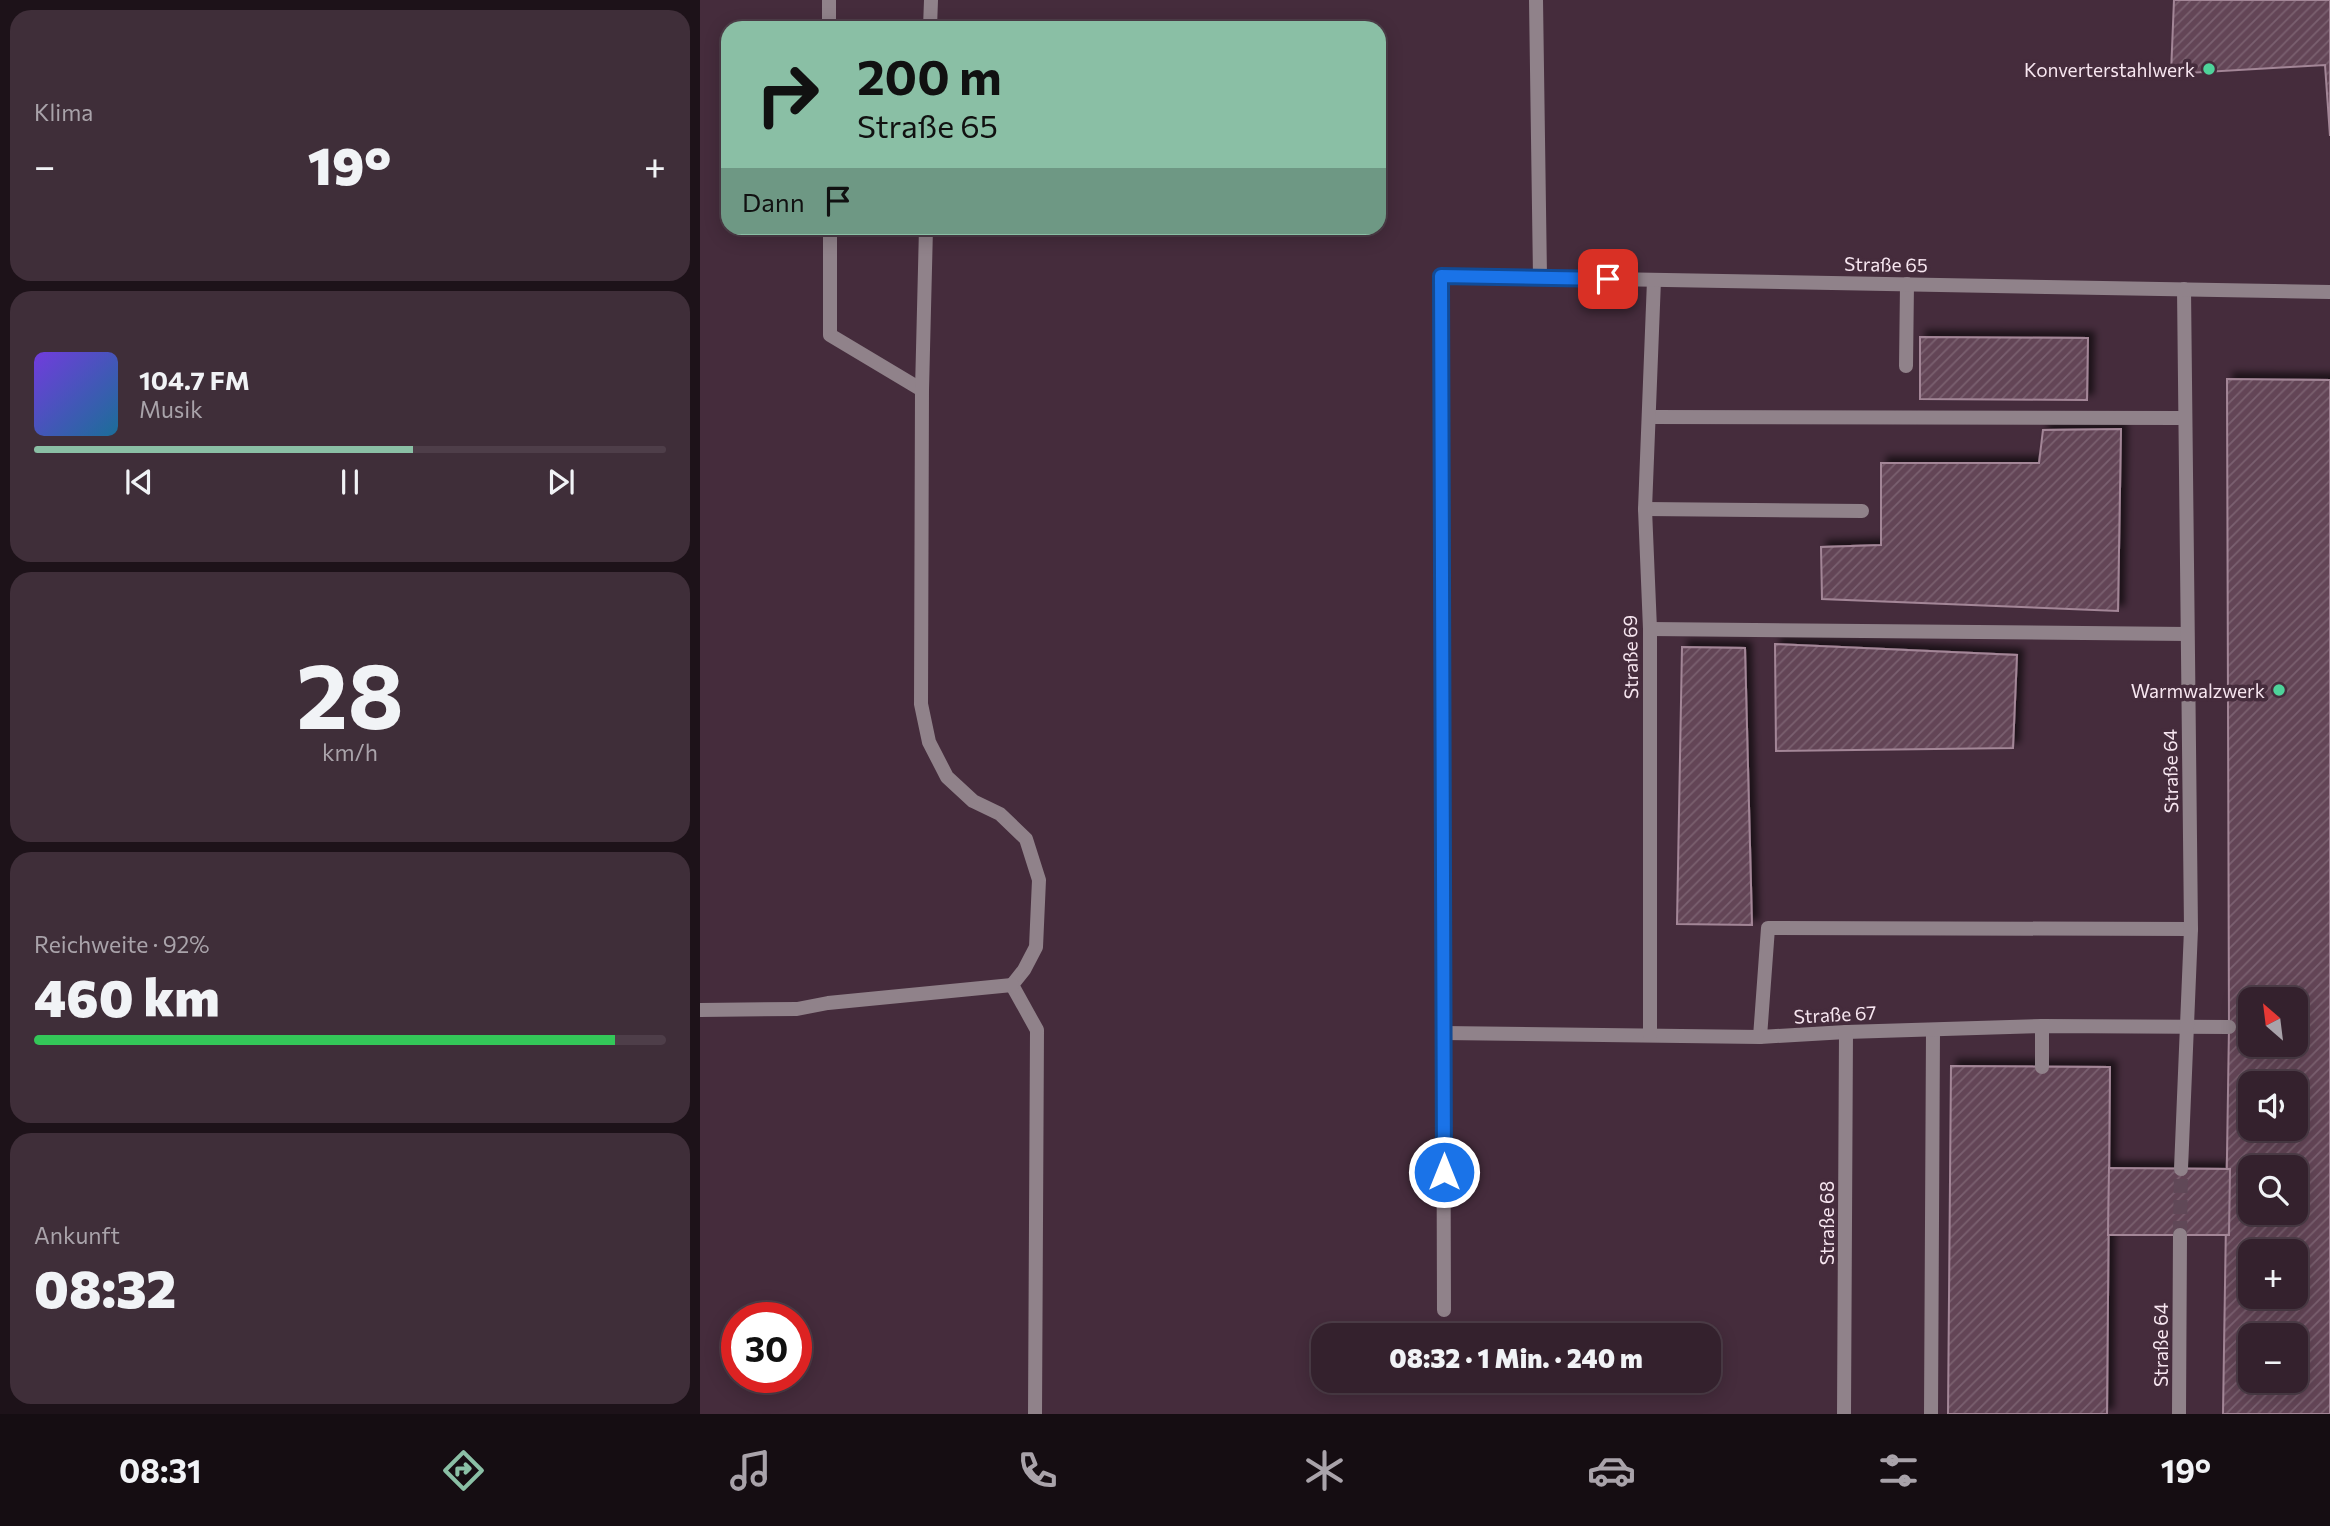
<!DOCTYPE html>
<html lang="de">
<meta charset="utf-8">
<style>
body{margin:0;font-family:Commissioner,sans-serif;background:#3f2e39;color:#f1f3f6;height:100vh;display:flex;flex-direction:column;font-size:26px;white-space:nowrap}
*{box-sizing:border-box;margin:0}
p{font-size:23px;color:#a9a3aa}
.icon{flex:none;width:38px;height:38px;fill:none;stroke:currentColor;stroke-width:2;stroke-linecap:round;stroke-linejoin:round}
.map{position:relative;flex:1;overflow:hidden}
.side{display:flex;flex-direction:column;gap:10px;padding:10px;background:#1d1219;width:700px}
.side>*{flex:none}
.guide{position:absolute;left:21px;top:21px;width:665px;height:214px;border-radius:21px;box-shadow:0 4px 18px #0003,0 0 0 2px #4e3e49;background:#8abfa5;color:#111;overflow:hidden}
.needle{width:46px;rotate:332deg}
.controls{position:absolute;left:1538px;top:987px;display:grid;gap:14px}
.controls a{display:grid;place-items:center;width:70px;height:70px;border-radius:14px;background:#34212d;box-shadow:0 4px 18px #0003,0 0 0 2px #4e3e49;font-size:35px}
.speed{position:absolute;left:21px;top:1302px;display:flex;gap:14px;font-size:35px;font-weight:700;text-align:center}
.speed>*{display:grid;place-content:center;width:91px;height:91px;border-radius:50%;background:#34212d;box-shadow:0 4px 18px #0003,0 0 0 2px #4e3e49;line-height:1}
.speed .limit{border:10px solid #d22;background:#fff;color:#111}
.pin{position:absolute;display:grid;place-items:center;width:60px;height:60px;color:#fff;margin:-30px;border-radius:14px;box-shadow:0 4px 10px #0006}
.me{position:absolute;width:77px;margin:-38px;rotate:0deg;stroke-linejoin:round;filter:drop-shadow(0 0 5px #0008)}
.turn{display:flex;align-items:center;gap:24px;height:147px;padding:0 21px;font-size:32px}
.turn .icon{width:91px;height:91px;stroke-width:2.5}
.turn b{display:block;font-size:49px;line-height:60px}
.then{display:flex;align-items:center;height:66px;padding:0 21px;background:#0003;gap:14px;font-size:26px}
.big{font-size:52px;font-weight:800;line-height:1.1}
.side .widget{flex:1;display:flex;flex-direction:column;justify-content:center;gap:10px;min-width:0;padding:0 24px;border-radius:21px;background:#3f2e39}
.side .dial{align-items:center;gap:0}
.dial b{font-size:91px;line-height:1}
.song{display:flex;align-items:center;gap:21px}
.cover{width:84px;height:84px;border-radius:10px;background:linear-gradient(135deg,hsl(260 70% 55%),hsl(200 70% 35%))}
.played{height:7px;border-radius:4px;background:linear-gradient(90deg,#8abfa5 60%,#4e3e49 60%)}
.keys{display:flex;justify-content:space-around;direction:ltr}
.heat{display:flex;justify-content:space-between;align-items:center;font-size:38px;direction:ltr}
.charge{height:10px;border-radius:5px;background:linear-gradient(90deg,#34c759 92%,#4e3e49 0)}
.trip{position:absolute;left:611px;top:1323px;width:410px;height:70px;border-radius:21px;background:#34212d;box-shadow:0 4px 18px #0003,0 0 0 2px #4e3e49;font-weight:800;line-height:70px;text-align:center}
.tabs{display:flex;height:112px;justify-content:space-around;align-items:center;background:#150d12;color:#a9a3aa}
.tabs .icon{width:49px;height:49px}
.tabs .current{color:#8abfa5}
.tabs b{font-size:32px;color:#f1f3f6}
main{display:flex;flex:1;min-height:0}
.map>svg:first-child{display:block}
.building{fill:url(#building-hatch);stroke:#a38697;stroke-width:2;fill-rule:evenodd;filter:url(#shadow)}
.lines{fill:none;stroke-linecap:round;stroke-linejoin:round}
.minor-tunnel{stroke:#604857;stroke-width:14;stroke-dasharray:14 7;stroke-linecap:butt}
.service{stroke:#90828a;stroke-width:14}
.minor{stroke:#90828a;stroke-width:14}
.route-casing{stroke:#114b97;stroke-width:18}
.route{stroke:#1a73e8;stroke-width:12}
.poi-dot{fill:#4ed39a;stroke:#452c3c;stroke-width:2.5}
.labels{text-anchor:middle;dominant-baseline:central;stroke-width:7;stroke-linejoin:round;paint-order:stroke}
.poi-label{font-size:19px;fill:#f7e6f0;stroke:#452c3c;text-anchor:end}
.street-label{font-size:19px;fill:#f7e6f0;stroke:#452c3c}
</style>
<main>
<section class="side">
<div class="widget"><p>Klima</p>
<div class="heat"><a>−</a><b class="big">19°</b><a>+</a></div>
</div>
<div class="widget">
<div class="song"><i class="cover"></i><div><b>104.7 FM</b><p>Musik</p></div></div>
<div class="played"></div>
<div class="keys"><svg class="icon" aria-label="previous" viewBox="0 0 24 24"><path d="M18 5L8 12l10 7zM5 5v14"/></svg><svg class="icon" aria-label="pause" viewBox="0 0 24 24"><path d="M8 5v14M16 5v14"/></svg><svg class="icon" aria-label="next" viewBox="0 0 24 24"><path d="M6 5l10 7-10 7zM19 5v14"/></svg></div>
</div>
<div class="widget dial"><b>28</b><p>km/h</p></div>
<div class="widget"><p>Reichweite · 92%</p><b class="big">460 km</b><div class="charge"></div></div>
<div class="widget"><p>Ankunft</p><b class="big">08:32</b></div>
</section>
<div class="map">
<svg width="1630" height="1414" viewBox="0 0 1630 1414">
<defs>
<pattern id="building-hatch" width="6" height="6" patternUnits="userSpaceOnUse" patternTransform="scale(1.75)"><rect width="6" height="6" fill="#634557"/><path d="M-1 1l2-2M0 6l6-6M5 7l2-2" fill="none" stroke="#7a606f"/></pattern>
<filter id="shadow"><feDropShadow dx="6" dy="-6" stdDeviation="3.5" flood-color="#0009"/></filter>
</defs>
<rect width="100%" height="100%" fill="#452c3c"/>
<g class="building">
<path d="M 1474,0 L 1630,0 L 1630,136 L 1625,65 L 1471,74 Z"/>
<path d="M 1220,337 L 1388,338 L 1387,400 L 1220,399 Z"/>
<path d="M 1527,379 L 1630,380 L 1630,1414 L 1523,1414 L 1529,1027 ZM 1550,999 L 1596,999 L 1596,1045 L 1550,1045 ZM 1550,1083 L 1596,1083 L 1596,1129 L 1550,1129 ZM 1550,1167 L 1596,1167 L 1596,1213 L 1550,1213 ZM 1550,1251 L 1596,1251 L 1596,1297 L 1550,1297 ZM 1550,1335 L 1596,1335 L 1596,1381 L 1550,1381 Z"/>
<path d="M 1421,429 L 1418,611 L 1122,599 L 1121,547 L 1181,545 L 1181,463 L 1339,463 L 1343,430 Z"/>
<path d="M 1075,644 L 1317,655 L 1313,748 L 1076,751 Z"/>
<path d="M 982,647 L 1045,648 L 1052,925 L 977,924 Z"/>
<path d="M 1251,1066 L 1410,1067 L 1407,1414 L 1248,1414 Z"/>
<path d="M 1409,1168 L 1530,1169 L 1529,1235 L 1408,1235 Z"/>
</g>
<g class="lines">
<path class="minor-tunnel" d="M 1480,1235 L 1481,1169"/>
<g class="service">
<path d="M 129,0 L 129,28"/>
<path d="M 836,0 L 840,277"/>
<path d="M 230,28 L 231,0"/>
<path d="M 130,228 L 130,335 L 222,390"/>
<path d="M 226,228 L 222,390 L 221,704 L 229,742 L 247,777 L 273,801 L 300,814 L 326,839 L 339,880 L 336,947 L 324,970 L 312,985 L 337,1030 L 335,1414"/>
<path d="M 1206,366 L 1207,284"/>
<path d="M 950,417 L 1485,418"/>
<path d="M 945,509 L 1162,511"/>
<path d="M 950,629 L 1487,634"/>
<path d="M 0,1010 L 97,1009 L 128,1003 L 312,985"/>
<path d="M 1342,1026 L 1342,1067"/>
<path d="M 1060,1037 L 1068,928 L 1491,929"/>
<path d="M 1231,1414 L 1233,1030"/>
</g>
<g class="minor">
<path d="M 743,1033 L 1060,1037 L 1146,1032 L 1342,1026 L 1529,1027"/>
<path d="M 950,1035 L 950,629 L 945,509 L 954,280"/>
<path d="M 1481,1169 L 1491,929 L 1484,289"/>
<path d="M 744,1310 L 741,276 L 1630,292"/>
<path d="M 1144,1414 L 1146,1032"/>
<path d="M 1479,1414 L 1480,1235"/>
</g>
</g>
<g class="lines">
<defs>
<path id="route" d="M 744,1172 L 741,276 L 908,279"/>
</defs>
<use href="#route" class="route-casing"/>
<use href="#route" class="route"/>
</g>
<g class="poi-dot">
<circle cx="1509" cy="69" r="7"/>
<circle cx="1579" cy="690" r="7"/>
</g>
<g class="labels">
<g class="poi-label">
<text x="1495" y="69">Konverterstahlwerk</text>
<text x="1565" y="690">Warmwalzwerk</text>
</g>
<g class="street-label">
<text transform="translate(1186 264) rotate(1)">Straße 65</text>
<text transform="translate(930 657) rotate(-91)">Straße 69</text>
<text transform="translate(1470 771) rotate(-91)">Straße 64</text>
<text transform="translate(1135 1014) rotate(-3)">Straße 67</text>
<text transform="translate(1126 1223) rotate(-90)">Straße 68</text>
<text transform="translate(1460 1345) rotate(-90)">Straße 64</text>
</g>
</g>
</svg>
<div class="controls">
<a><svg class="needle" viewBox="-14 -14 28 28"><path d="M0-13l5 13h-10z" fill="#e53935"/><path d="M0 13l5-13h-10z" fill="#a9a3aa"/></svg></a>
<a><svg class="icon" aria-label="sound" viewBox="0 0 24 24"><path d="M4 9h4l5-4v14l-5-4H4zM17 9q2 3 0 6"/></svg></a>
<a><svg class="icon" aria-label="search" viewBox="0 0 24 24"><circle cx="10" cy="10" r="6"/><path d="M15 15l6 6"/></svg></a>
<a>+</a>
<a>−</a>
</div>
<div class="speed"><div class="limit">30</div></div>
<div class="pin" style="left:908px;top:279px;background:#d93025"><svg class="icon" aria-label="arrive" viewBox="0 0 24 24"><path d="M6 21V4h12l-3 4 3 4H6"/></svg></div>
<svg class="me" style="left:744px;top:1172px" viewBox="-20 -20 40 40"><circle r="17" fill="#1a73e8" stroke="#fff" stroke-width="3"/><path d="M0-11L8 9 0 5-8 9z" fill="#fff"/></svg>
<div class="trip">08:32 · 1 Min. · 240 m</div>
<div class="guide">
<div class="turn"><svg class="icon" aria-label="right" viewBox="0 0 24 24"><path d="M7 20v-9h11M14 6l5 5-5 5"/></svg><div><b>200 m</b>Straße 65</div></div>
<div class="then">Dann<svg class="icon" aria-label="arrive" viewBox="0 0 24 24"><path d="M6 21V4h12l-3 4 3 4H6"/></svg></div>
</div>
</div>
</main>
<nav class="tabs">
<b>08:31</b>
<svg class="icon current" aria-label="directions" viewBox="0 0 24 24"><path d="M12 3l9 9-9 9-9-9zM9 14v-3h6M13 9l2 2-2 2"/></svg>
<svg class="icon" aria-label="music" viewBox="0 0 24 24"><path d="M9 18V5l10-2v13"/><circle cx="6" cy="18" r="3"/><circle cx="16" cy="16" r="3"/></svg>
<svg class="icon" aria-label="phone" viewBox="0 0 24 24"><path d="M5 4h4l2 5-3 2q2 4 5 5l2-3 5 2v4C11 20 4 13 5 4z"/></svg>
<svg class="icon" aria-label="climate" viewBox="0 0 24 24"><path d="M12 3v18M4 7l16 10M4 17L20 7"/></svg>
<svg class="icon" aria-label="car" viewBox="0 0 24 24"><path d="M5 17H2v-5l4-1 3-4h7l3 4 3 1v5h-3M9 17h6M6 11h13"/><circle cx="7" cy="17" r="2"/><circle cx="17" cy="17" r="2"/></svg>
<svg class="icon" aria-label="filters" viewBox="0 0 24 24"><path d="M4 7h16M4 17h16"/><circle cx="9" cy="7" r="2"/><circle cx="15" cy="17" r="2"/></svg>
<b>19°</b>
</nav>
